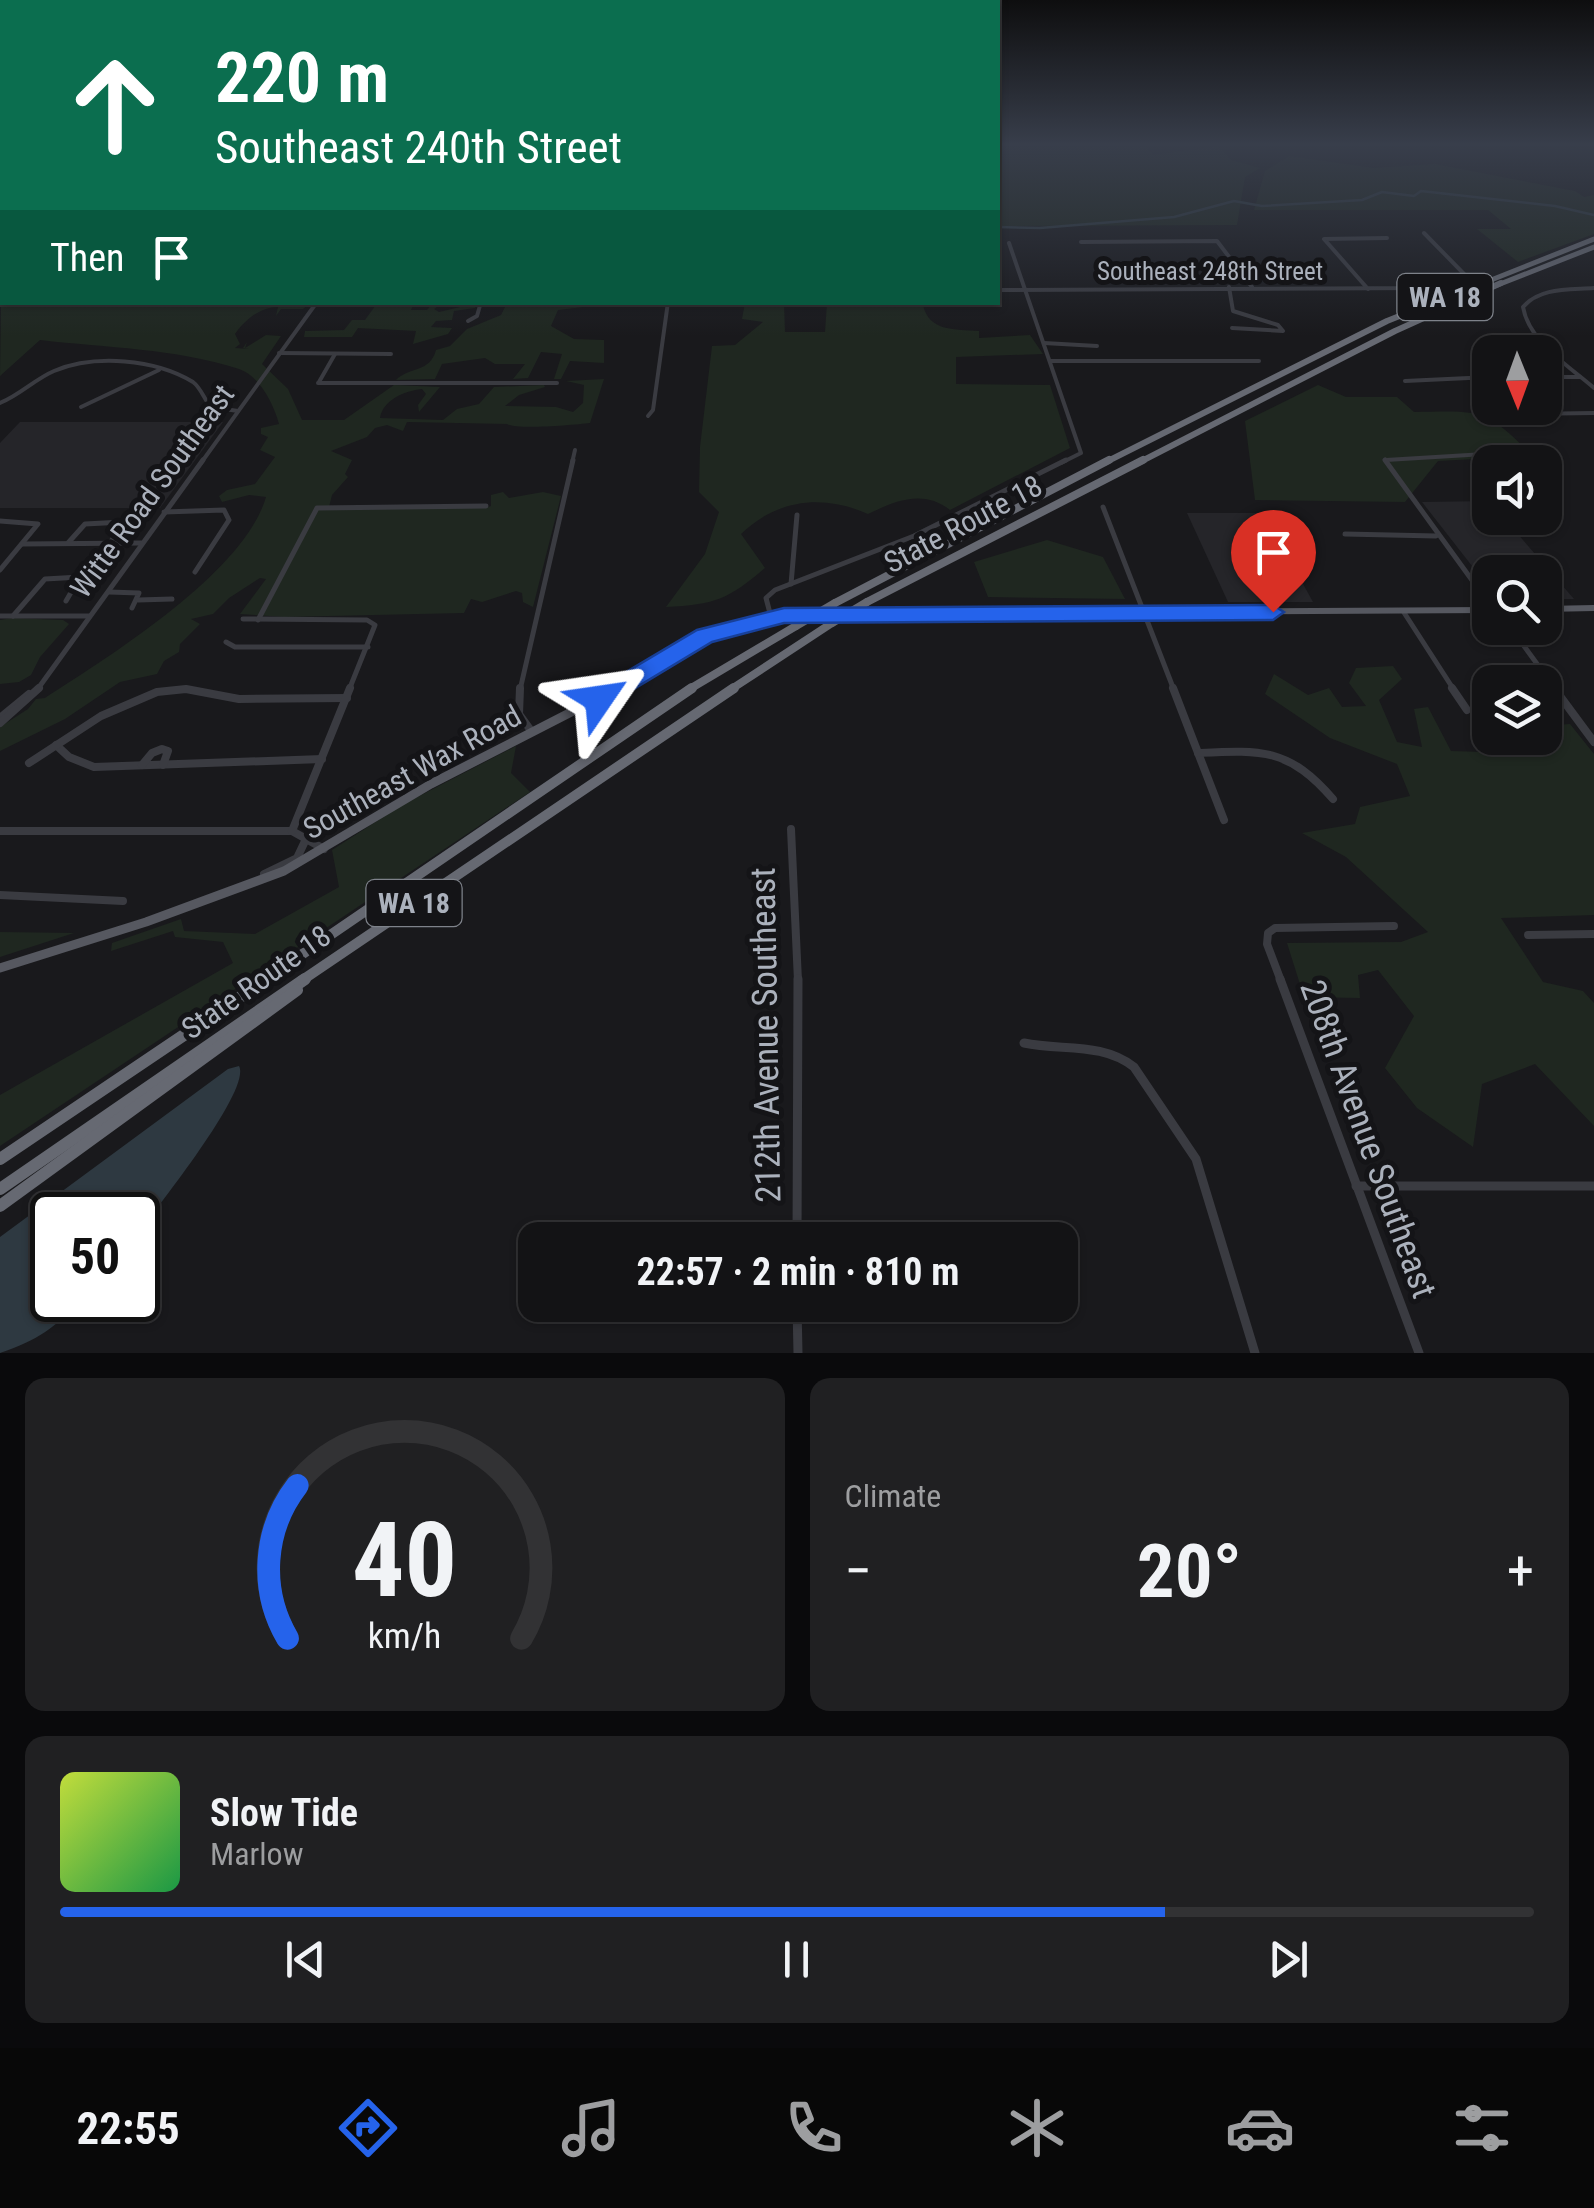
<!DOCTYPE html>
<meta charset="utf-8">
<style>
body{margin:0;font-family:"Roboto Condensed",sans-serif;background:#202022;color:#f1f3f6;height:100vh;display:flex;flex-direction:column;font-size:38px;white-space:nowrap}
*{box-sizing:border-box;margin:0}
p{font-size:32px;color:#9d9ea0}
.icon{flex:none;width:55px;height:55px;fill:none;stroke:currentColor;stroke-width:2;stroke-linecap:round;stroke-linejoin:round}
.map{position:relative;height:1353px;overflow:hidden}
.panel{display:flex;flex-direction:column;gap:25px;padding:25px;background:#0a0a0c;flex:1}
.panel>*{flex:none}
.hud{position:absolute;left:0px;top:0px;width:1000px;height:305px;box-shadow:0 2px 8px #0004,0 0 0 2px #323234;background:#0b6e4f;color:#fff;overflow:hidden}
.needle{width:65px;rotate:179deg}
.controls{position:absolute;left:1472px;top:335px;display:grid;gap:20px}
.controls a{display:grid;place-items:center;width:90px;height:90px;border-radius:20px;background:#131315;box-shadow:0 2px 8px #0004,0 0 0 2px #323234;font-size:50px}
.speed{position:absolute;left:30px;top:1192px;display:flex;gap:20px;font-size:50px;font-weight:700;text-align:center}
.speed>*{display:grid;place-content:center;width:130px;height:130px;border-radius:50%;background:#131315;box-shadow:0 2px 8px #0004,0 0 0 2px #323234;line-height:1}
.speed .limit{border:5px solid #111;border-radius:15px;background:#fff;color:#111}
.pin{position:absolute;display:grid;place-items:center;width:85px;height:85px;color:#fff;margin:-102px -42px;border-radius:50% 50% 50% 0;rotate:-45deg;box-shadow:0 0 10px #0007}
.pin .icon{rotate:45deg}
.me{position:absolute;width:110px;margin:-55px;rotate:58deg;stroke-linejoin:round;filter:drop-shadow(0 0 8px #0008)}
.turn{display:flex;align-items:center;gap:35px;height:210px;padding:0 50px;font-size:45px}
.turn .icon{width:130px;height:130px;stroke-width:2.5}
.turn b{display:block;font-size:70px;line-height:85px}
.then{display:flex;align-items:center;height:95px;padding:0 50px;background:#0003;gap:20px;font-size:38px}
.big{font-size:75px;font-weight:700;line-height:1.1}
.panel .card{flex:1;display:flex;flex-direction:column;justify-content:center;gap:15px;min-width:0;padding:0 35px;border-radius:20px;background:#202022}
.panel .dial{align-items:center;gap:0}
.dial svg{height:260px;overflow:visible;fill:none;stroke:#323234;stroke-width:7;stroke-linecap:round;text-anchor:middle}
.dial text{fill:#f1f3f6;stroke:none}
.song{display:flex;align-items:center;gap:30px}
.cover{width:120px;height:120px;border-radius:15px;background:linear-gradient(135deg,hsl(70 70% 55%),hsl(140 70% 35%))}
.played{height:10px;border-radius:5px;background:linear-gradient(90deg,#2563eb 75%,#323234 75%)}
.keys{display:flex;justify-content:space-around;direction:ltr}
.heat{display:flex;justify-content:space-between;align-items:center;font-size:55px;direction:ltr}
.panel .tiles{flex:1;display:grid;gap:25px;grid-template-columns:1fr 1fr}
.card:last-child{grid-column:span 2}
.trip{position:absolute;left:518px;top:1222px;width:560px;height:100px;border-radius:20px;background:#131315;box-shadow:0 2px 8px #0004,0 0 0 2px #323234;font-weight:700;line-height:100px;text-align:center}
.tabs{display:flex;height:160px;justify-content:space-around;align-items:center;background:#080808;color:#9d9ea0}
.tabs .icon{width:70px;height:70px}
.tabs .selected{color:#2563eb}
.tabs b{font-size:45px;color:#f1f3f6}
.map>svg:first-child{display:block}
.built{fill:#252529}
.green{fill:#1f2720}
.water{fill:#2e3941}
.lines{fill:none;stroke-linecap:round;stroke-linejoin:round}
.stream{stroke:#2e3941;stroke-width:2.5}
.minor-far3{stroke:#3a3b41;stroke-width:4}
.minor-far2{stroke:#3a3b41;stroke-width:5}
.minor-far1{stroke:#3a3b41;stroke-width:8}
.minor{stroke:#3a3b41;stroke-width:9}
.major-far1{stroke:#565860;stroke-width:6}
.major{stroke:#565860;stroke-width:9}
.highway-far4{stroke:#666972;stroke-width:5}
.highway-far3{stroke:#666972;stroke-width:6}
.highway-far2{stroke:#666972;stroke-width:8}
.highway-far1{stroke:#666972;stroke-width:10}
.highway{stroke:#666972;stroke-width:12}
.highway-bridge{stroke:#666972;stroke-width:8}
.route{fill:#2563eb;stroke:#184099;stroke-width:2.5}
.labels{text-anchor:middle;dominant-baseline:central;stroke-width:10;stroke-linejoin:round;paint-order:stroke}
.far-street-label{font-size:25px;fill:#abb1bc;stroke:#141417}
.shield{fill:#141417;stroke:#7e828a;stroke-width:2.5}
.shield-label{font-size:28px;font-weight:bold;fill:#abb1bc}
.street-label{font-size:30px;fill:#abb1bc;stroke:#141417}
.near-street-label{font-size:35px;fill:#abb1bc;stroke:#141417}
</style>
<div class="map">
<svg width="1594" height="1353" viewBox="0 0 1594 1353">
<rect width="100%" height="100%" fill="#19191c"/>
<g class="built">
<path d="M 20,422 L 223,422 L 160,508 L 0,508 L 0,443 Z"/>
<path d="M 1490,501 L 1490,518 L 1504,518 L 1574,599 L 1545,599 L 1545,572 L 1490,572 L 1490,589 L 1422,502 Z"/>
<path d="M 1187,513 L 1264,513 L 1313,602 L 1228,602 Z"/>
</g>
<g class="green">
<path d="M 998,146 L 1146,146 L 1153,155 L 1219,146 L 1231,160 L 1260,168 L 1245,177 L 1237,225 L 1000,226 L 1002,233 L 998,233 Z"/>
<path d="M 1289,156 L 1374,168 L 1435,164 L 1575,191 L 1584,197 L 1594,195 L 1594,234 L 1518,262 L 1477,229 L 1511,229 L 1488,210 L 1254,210 L 1265,171 Z"/>
<path d="M 2,227 L 2,302 L 310,303 L 303,309 L 281,309 L 276,316 L 278,307 C 260,307 245,320 235,334 L 240,344 L 235,348 L 249,349 L 243,348 L 247,342 L 245,348 L 266,335 L 281,336 L 262,364 L 288,389 L 302,420 L 344,420 L 394,385 L 440,387 L 419,412 L 418,405 L 426,394 L 422,389 C 404,391 383,400 380,418 L 443,420 L 457,409 L 479,404 L 494,387 L 544,385 L 545,387 L 519,395 L 505,406 L 556,407 L 573,412 L 583,403 L 584,385 L 566,381 L 604,379 L 590,423 C 573,425 516,430 507,424 L 407,422 L 403,431 L 387,425 L 375,428 L 367,437 L 331,451 L 352,460 L 345,474 L 348,477 L 332,495 L 329,507 L 485,508 L 491,506 L 491,495 L 503,492 L 509,498 L 543,492 L 561,496 L 533,607 L 523,602 L 522,593 L 516,591 L 482,602 L 471,599 L 464,613 L 284,617 L 240,614 L 266,579 L 260,578 L 229,598 L 213,614 L 191,619 L 200,624 L 180,644 L 179,652 L 164,661 L 157,674 L 120,682 L 65,719 L 0,751 L 0,727 L 28,709 L 36,699 L 45,698 C 110,656 244,573 266,497 L 249,495 L 222,502 L 219,496 L 227,490 L 255,484 L 275,457 L 260,450 L 268,437 L 261,434 L 261,428 L 279,424 C 274,405 260,376 239,369 C 173,348 108,348 40,340 L 0,376 Z"/>
<path d="M 378,302 L 414,303 L 411,310 L 427,310 L 433,303 L 442,303 L 434,309 L 439,312 L 477,303 L 475,308 L 454,311 L 452,320 L 436,321 L 431,327 L 452,328 L 448,334 L 413,344 L 416,331 L 358,328 L 352,337 L 304,337 L 305,331 L 344,330 L 352,320 L 365,320 Z"/>
<path d="M 507,303 L 617,303 L 558,310 L 551,326 L 574,339 L 604,340 L 604,363 L 570,361 L 561,379 L 554,379 L 562,354 L 541,352 L 528,378 L 513,379 L 525,364 L 495,364 L 485,358 L 442,364 L 435,379 L 396,380 C 410,366 430,373 436,350 L 450,346 L 467,329 L 501,315 Z"/>
<path d="M 745,303 L 784,303 L 785,332 L 825,332 L 827,303 L 950,302 L 923,305 C 929,332 955,329 979,331 L 979,338 L 1030,335 L 1043,354 L 956,357 L 956,384 L 1050,385 L 1070,448 L 950,510 C 923,489 895,501 868,514 C 823,494 777,499 741,534 L 765,568 C 729,599 715,605 666,607 L 705,554 L 719,512 L 699,492 L 700,447 L 712,346 L 735,345 L 763,322 L 742,319 Z"/>
<path d="M 1318,385 L 1346,397 L 1397,397 L 1414,412 C 1481,411 1484,407 1533,456 L 1438,461 L 1405,502 L 1255,500 L 1245,421 Z"/>
<path d="M 1047,540 L 1103,557 L 1125,599 L 988,597 L 974,562 Z"/>
<path d="M 12,618 L 63,620 L 69,624 L 40,657 L 31,675 L 19,682 L 0,684 L 0,620 Z"/>
<path d="M 1393,666 L 1402,679 L 1379,700 L 1397,742 L 1422,747 L 1414,709 L 1428,707 L 1451,751 L 1516,753 L 1508,738 L 1545,738 L 1545,726 L 1570,724 L 1594,754 L 1594,915 L 1501,918 L 1543,982 L 1583,991 L 1594,1003 L 1594,1126 L 1535,1064 L 1482,1084 L 1473,1147 L 1417,1108 L 1385,1068 L 1414,1016 L 1378,970 L 1358,975 L 1360,998 L 1304,997 L 1287,943 L 1401,942 L 1428,932 L 1346,857 L 1302,833 L 1355,824 L 1360,807 L 1410,796 L 1397,764 L 1330,738 L 1265,694 L 1274,674 L 1308,695 L 1329,688 L 1342,707 L 1366,706 L 1349,683 L 1356,668 Z"/>
<path d="M 516,746 L 511,773 L 530,792 L 0,1146 L 0,1095 L 233,963 L 223,942 L 175,937 L 173,931 L 111,951 L 112,943 L 181,919 L 184,931 L 255,934 L 339,887 L 332,850 L 402,805 Z"/>
<path d="M 0,932 L 74,933 L 0,957 Z"/>
</g>
<path class="water" d="M 239,1066 C 252,1090 156,1208 138,1234 L 138,1215 L 52,1215 L 52,1300 L 82,1300 C 51,1330 40,1339 0,1353 L 0,1237 L 228,1069 Z"/>
<g class="lines">
<path class="stream" d="M 998,227 L 1040,228 L 1174,217 L 1234,201 L 1262,206 L 1362,200 L 1382,192 L 1414,196 L 1421,191 L 1555,206 L 1594,215"/>
<g class="minor-far3">
<path d="M 1081,242 L 1217,241 L 1252,287"/>
<path d="M 1009,243 L 1081,453 L 1061,463"/>
<path d="M 1229,287 L 1233,311 L 1278,325 L 1283,331 L 1232,328"/>
<path d="M 1594,288 C 1569,290 1540,287 1523,307 C 1529,342 1569,366 1594,388"/>
<path d="M 1368,289 L 1324,239 L 1387,238"/>
<path d="M 998,290 L 1423,288 L 1466,276 L 1424,233"/>
<path d="M 468,321 L 477,316 L 481,302"/>
<path d="M 1044,343 L 1097,346"/>
<path d="M 279,353 L 391,354"/>
<path d="M 1050,361 L 1259,361"/>
<path d="M 1545,377 L 1580,377"/>
<path d="M 1405,381 L 1490,377"/>
<path d="M 319,382 L 335,354"/>
<path d="M 318,383 L 557,383"/>
<path d="M 0,403 C 20,395 35,379 54,371 C 95,354 155,359 193,382 C 201,388 204,399 211,407 L 238,411"/>
<path d="M 81,407 L 159,370"/>
<path d="M 1499,408 L 1521,414 L 1594,413"/>
<path d="M 648,416 L 653,410 L 668,302"/>
<path d="M 1386,460 L 1485,454"/>
<path d="M 201,463 L 317,302"/>
<path d="M 572,463 L 575,450"/>
</g>
<g class="minor-far2">
<path d="M 1385,460 L 1490,605"/>
<path d="M 1103,507 L 1174,690"/>
<path d="M 164,512 L 224,510 L 229,520 L 195,572"/>
<path d="M 0,521 L 38,524 L 0,570"/>
<path d="M 1345,534 L 1436,536"/>
<path d="M 68,543 L 85,524 L 123,522 L 110,543"/>
<path d="M 22,544 L 141,543"/>
<path d="M 791,584 L 797,515"/>
<path d="M 109,592 L 139,593 L 132,608"/>
<path d="M 138,600 L 172,599"/>
<path d="M 1403,611 L 1454,690"/>
<path d="M 0,616 L 89,616"/>
<path d="M 13,616 L 45,579 L 80,577 L 66,601"/>
<path d="M 771,617 L 766,598 L 775,590 L 914,536 L 1066,460"/>
<path d="M 243,619 L 367,620 L 375,625 L 349,690"/>
<path d="M 258,620 L 317,508 L 486,506"/>
<path d="M 1511,628 L 1556,690"/>
<path d="M 226,642 L 235,647 L 368,647"/>
<path d="M 37,690 L 203,460"/>
<path d="M 176,690 L 192,690"/>
<path d="M 520,690 L 573,460"/>
</g>
<g class="minor-far1">
<path d="M 520,688 L 519,714 L 532,732"/>
<path d="M 1173,688 L 1224,820"/>
<path d="M 1452,688 L 1467,710"/>
<path d="M 1554,688 L 1594,742"/>
<path d="M 0,718 L 29,694"/>
<path d="M 0,723 L 39,688"/>
<path d="M 56,745 L 69,757 L 94,767 L 322,759"/>
<path d="M 1198,753 C 1262,750 1289,748 1333,799"/>
<path d="M 29,763 L 101,716 L 157,692 L 186,689 L 239,699 L 347,698"/>
<path d="M 142,765 L 152,753 L 162,749 L 168,751 L 163,765"/>
<path d="M 791,829 L 798,981"/>
<path d="M 0,831 L 292,831 L 324,849"/>
<path d="M 292,831 L 350,688"/>
<path d="M 264,874 L 297,858 L 306,839"/>
<path d="M 0,895 L 123,901"/>
<path d="M 1528,935 L 1594,934"/>
<path d="M 1281,981 L 1267,944 L 1268,933 L 1275,928 L 1394,926"/>
</g>
<g class="minor">
<path d="M 1280,979 L 1419,1353"/>
<path d="M 1024,1043 C 1062,1051 1102,1042 1134,1067 L 1196,1159 L 1255,1353"/>
<path d="M 1356,1186 L 1594,1186"/>
<path d="M 797,1240 L 798,979"/>
<path d="M 797,1305 L 798,1353"/>
</g>
<g class="major-far1">
<path d="M 1545,609 L 1594,608"/>
<path d="M 614,690 L 705,636 L 736,625 L 797,614 L 1490,610"/>
</g>
<path class="major" d="M 0,968 L 146,922 L 284,871 L 431,784 L 618,688"/>
<g class="highway-far4">
<path d="M 1476,286 L 1594,239"/>
<path d="M 1495,286 L 1594,247"/>
</g>
<g class="highway-far3">
<path d="M 1104,463 L 1387,321 L 1482,283"/>
<path d="M 1138,463 L 1395,331 L 1501,283"/>
</g>
<g class="highway-far2">
<path d="M 867,602 L 1143,460"/>
<path d="M 835,603 L 1109,460"/>
<path d="M 688,690 L 796,626"/>
<path d="M 730,690 L 832,623"/>
</g>
<g class="highway-far1">
<path d="M 263,981 L 692,688"/>
<path d="M 301,981 L 734,688"/>
</g>
<g class="highway">
<path d="M 0,1159 L 267,979"/>
<path d="M 0,1189 L 305,979"/>
<path d="M 0,1206 L 297,990"/>
</g>
<g class="highway-bridge">
<path d="M 832,623 L 867,602"/>
<path d="M 796,626 L 835,603"/>
</g>
</g>
<linearGradient id="sky" x2="0" y2="1"><stop stop-color="#0e0e0f"/><stop offset="0.43" stop-color="#383e4b"/><stop offset="1" stop-color="#383e4b" stop-opacity="0"/></linearGradient>
<rect width="1594" height="336" fill="url(#sky)"/>
<path class="route" d="M 1273,605 L 1284,612 L 1273,620 L 784,623 L 712,642 L 607,705 L 599,708 L 588,699 L 591,693 L 697,630 L 784,608 Z"/>
<g class="labels">
<g class="far-street-label">
<text x="1210" y="271">Southeast 248th Street</text>
</g>
<g class="shield">
<rect x="1397.5" y="274" width="95" height="46" rx="8"/>
<rect x="366.5" y="880" width="95" height="46" rx="8"/>
</g>
<g class="shield-label">
<text x="1445" y="297">WA 18</text>
<text x="414" y="903">WA 18</text>
</g>
<g class="street-label">
<text transform="translate(152 491) rotate(-54)">Witte Road Southeast</text>
<text transform="translate(963 524) rotate(-28)">State Route 18</text>
<text transform="translate(412 772) rotate(-29)">Southeast Wax Road</text>
<text transform="translate(256 982) rotate(-35)">State Route 18</text>
</g>
<g class="near-street-label">
<text transform="translate(766 1035) rotate(-91)">212th Avenue Southeast</text>
<text transform="translate(1368 1139) rotate(70)">208th Avenue Southeast</text>
</g>
</g>
</svg>
<div class="controls">
<a><svg class="needle" viewBox="-14 -14 28 28"><path d="M0-13l5 13h-10z" fill="#e53935"/><path d="M0 13l5-13h-10z" fill="#9d9ea0"/></svg></a>
<a><svg class="icon" aria-label="sound" viewBox="0 0 24 24"><path d="M4 9h4l5-4v14l-5-4H4zM17 9q2 3 0 6"/></svg></a>
<a><svg class="icon" aria-label="search" viewBox="0 0 24 24"><circle cx="10" cy="10" r="6"/><path d="M15 15l6 6"/></svg></a>
<a><svg class="icon" aria-label="layers" viewBox="0 0 24 24"><path d="M12 4l9 5-9 5-9-5zM3 14l9 5 9-5"/></svg></a>
</div>
<div class="speed"><div class="limit">50</div></div>
<div class="pin" style="left:1273px;top:612px;background:#d93025"><svg class="icon" aria-label="arrive" viewBox="0 0 24 24"><path d="M6 21V4h12l-3 4 3 4H6"/></svg></div>
<svg class="me" style="left:599px;top:699px" viewBox="-20 -20 40 40"><path d="M0-17L14 15 0 8-14 15z" fill="#2563eb" stroke="#fff" stroke-width="4"/></svg>
<div class="trip">22:57 · 2 min · 810 m</div>
<div class="hud">
<div class="turn"><svg class="icon" aria-label="ahead" viewBox="0 0 24 24"><path d="M12 20V5M6 11l6-6 6 6"/></svg><div><b>220 m</b>Southeast 240th Street</div></div>
<div class="then">Then<svg class="icon" aria-label="arrive" viewBox="0 0 24 24"><path d="M6 21V4h12l-3 4 3 4H6"/></svg></div>
</div>
</div>
<section class="panel">
<div class="tiles">
<div class="card dial"><svg viewBox="0 0 100 80">
<path d="M14 69A42 42 0 1 1 86 69"/>
<path d="M14 69A42 42 0 0 1 17 22" stroke="#2563eb"/>
<text x="50" y="56" font-size="32" font-weight="700">40</text>
<text x="50" y="72" font-size="11">km/h</text>
</svg></div>
<div class="card"><p>Climate</p>
<div class="heat"><a>−</a><b class="big">20°</b><a>+</a></div>
</div>
<div class="card">
<div class="song"><i class="cover"></i><div><b>Slow Tide</b><p>Marlow</p></div></div>
<div class="played"></div>
<div class="keys"><svg class="icon" aria-label="previous" viewBox="0 0 24 24"><path d="M18 5L8 12l10 7zM5 5v14"/></svg><svg class="icon" aria-label="pause" viewBox="0 0 24 24"><path d="M8 5v14M16 5v14"/></svg><svg class="icon" aria-label="next" viewBox="0 0 24 24"><path d="M6 5l10 7-10 7zM19 5v14"/></svg></div>
</div>
</div>
</section>
<nav class="tabs">
<b>22:55</b>
<svg class="icon selected" aria-label="directions" viewBox="0 0 24 24"><path d="M12 3l9 9-9 9-9-9zM9 14v-3h6M13 9l2 2-2 2"/></svg>
<svg class="icon" aria-label="music" viewBox="0 0 24 24"><path d="M9 18V5l10-2v13"/><circle cx="6" cy="18" r="3"/><circle cx="16" cy="16" r="3"/></svg>
<svg class="icon" aria-label="phone" viewBox="0 0 24 24"><path d="M5 4h4l2 5-3 2q2 4 5 5l2-3 5 2v4C11 20 4 13 5 4z"/></svg>
<svg class="icon" aria-label="climate" viewBox="0 0 24 24"><path d="M12 3v18M4 7l16 10M4 17L20 7"/></svg>
<svg class="icon" aria-label="car" viewBox="0 0 24 24"><path d="M5 17H2v-5l4-1 3-4h7l3 4 3 1v5h-3M9 17h6M6 11h13"/><circle cx="7" cy="17" r="2"/><circle cx="17" cy="17" r="2"/></svg>
<svg class="icon" aria-label="filters" viewBox="0 0 24 24"><path d="M4 7h16M4 17h16"/><circle cx="9" cy="7" r="2"/><circle cx="15" cy="17" r="2"/></svg>
</nav>
